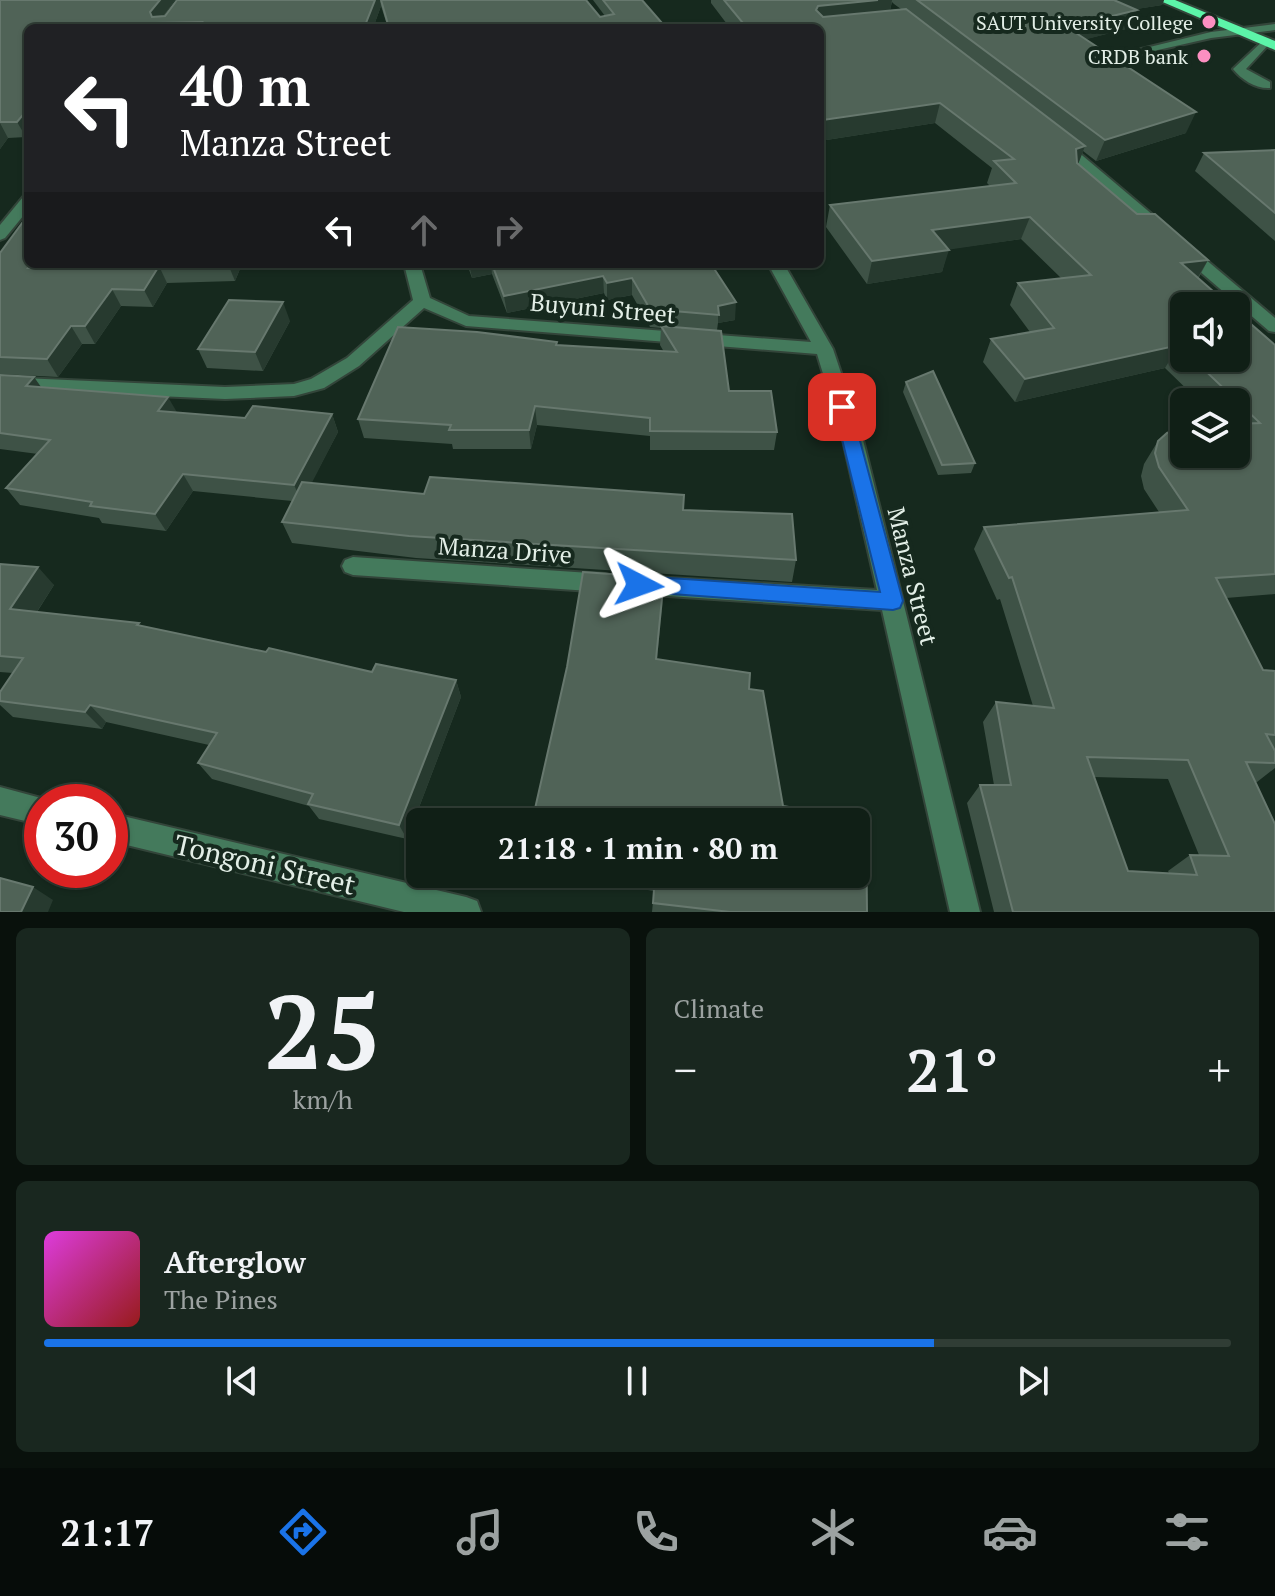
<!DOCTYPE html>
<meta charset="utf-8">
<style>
body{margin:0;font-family:"PT Serif",serif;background:#19271f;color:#f1f3f6;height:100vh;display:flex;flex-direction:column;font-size:30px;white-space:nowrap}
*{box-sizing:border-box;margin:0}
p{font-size:26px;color:#9ca2a1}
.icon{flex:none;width:44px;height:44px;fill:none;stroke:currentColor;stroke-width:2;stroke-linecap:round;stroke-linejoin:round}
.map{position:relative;height:912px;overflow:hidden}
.side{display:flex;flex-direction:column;gap:16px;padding:16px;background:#09110c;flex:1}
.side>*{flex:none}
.guide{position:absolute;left:24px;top:24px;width:800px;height:244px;border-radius:12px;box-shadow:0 2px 6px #0004,0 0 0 2px #303d35;background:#202124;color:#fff;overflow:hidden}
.tools{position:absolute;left:1170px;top:292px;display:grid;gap:16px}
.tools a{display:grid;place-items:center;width:80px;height:80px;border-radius:12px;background:#101f16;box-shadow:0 2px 6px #0004,0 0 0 2px #303d35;font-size:40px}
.speed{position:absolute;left:24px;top:784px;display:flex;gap:16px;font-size:40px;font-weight:700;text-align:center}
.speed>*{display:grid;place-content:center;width:104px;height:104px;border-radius:50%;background:#101f16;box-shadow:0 2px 6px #0004,0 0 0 2px #303d35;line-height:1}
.speed .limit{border:12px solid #d22;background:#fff;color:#111}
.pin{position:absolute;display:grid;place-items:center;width:68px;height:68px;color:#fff;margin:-34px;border-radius:16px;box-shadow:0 4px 12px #0006}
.me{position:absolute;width:88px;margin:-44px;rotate:94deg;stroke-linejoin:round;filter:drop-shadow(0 0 6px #0008)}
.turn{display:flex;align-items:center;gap:28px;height:168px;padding:0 24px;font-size:36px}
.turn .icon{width:104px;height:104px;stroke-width:2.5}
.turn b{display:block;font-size:56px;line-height:68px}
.lanes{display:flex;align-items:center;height:76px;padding:0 24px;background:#0003;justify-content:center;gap:40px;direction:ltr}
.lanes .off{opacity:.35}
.big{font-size:60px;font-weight:600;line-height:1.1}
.side .card{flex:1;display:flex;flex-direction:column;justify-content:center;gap:12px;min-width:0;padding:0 28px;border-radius:12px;background:#19271f}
.side .dial{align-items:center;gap:0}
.dial b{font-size:104px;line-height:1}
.song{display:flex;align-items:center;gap:24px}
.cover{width:96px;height:96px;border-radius:12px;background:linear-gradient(135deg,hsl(300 70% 55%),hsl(0 70% 35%))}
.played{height:8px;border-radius:4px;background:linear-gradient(90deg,#1a73e8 75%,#303d35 75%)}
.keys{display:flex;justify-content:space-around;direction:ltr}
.heat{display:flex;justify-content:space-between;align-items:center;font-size:44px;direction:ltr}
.side .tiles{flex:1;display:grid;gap:16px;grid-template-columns:1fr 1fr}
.card:last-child{grid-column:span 2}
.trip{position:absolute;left:406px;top:808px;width:464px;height:80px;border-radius:12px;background:#101f16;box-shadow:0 2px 6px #0004,0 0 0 2px #303d35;font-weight:600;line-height:80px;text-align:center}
.dock{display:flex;height:128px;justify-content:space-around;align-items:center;background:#060c09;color:#9ca2a1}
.dock .icon{width:56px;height:56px}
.dock .on{color:#1a73e8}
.dock b{font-size:36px;color:#f1f3f6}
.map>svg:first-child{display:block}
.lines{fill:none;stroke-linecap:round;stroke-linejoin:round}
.minor-casing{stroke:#33453a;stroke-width:4}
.highway-casing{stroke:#33453a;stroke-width:4}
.minor{fill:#447a5c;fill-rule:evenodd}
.highway{fill:#5cf4a8;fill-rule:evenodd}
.wall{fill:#3e5246;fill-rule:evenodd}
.shaded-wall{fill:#273a2f}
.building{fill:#506357;stroke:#67786e;stroke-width:2;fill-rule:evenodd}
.route{fill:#1a73e8;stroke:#114b97;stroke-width:2}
.poi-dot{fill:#fc8fc1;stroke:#16291e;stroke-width:3}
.labels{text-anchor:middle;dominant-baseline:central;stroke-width:8;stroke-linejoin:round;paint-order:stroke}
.far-poi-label{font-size:20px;fill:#e2eee6;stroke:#16291e;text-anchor:end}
.street-label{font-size:24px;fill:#e2eee6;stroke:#16291e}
.near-street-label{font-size:28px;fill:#e2eee6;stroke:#16291e}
</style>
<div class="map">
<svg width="1275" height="912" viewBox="0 0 1275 912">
<rect width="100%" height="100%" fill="#16291e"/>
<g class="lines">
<defs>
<g id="minor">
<path d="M 1275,24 L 1275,30 L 1211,38 L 1127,57 L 1121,54 L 1211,32 Z"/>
<path d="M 1265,39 L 1271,42 L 1246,69 L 1270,82 L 1270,88 C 1256,89 1242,80 1233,69 Z"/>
<path d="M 1054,140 L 1064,140 L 1275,318 L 1275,332 L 1269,331 L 1054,146 Z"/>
<path d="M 28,196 L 28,210 L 5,238 L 0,240 L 0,225 L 23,197 Z"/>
<path d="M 404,264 L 420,264 L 430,298 L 469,316 L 811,342 L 768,264 L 784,264 L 833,349 L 862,436 L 980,912 L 950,912 L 882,610 L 637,594 L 629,592 L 626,585 L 629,578 L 637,576 L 877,590 L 842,436 L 817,354 L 466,326 L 424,308 L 359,366 L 324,388 L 294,396 L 225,399 L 0,389 L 0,377 L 225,387 L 294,384 L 311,379 L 347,358 L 413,300 Z"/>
<path d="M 353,557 L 605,574 L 613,576 L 616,583 L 613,590 L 605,592 L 353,575 L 345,572 L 342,566 L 345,560 Z"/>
<path d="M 0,787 L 52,801 L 42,802 L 42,825 L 0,815 Z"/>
<path d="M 110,813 L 466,897 L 477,901 L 481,912 L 404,912 L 110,841 Z"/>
</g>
<path id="highway" d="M 1158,0 L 1175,0 L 1275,41 L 1275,50 Z"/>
</defs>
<use href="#minor" class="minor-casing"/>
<use href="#highway" class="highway-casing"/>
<use href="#minor" class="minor"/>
<use href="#highway" class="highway"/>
</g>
<g class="wall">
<path d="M 0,0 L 175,0 L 164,16 L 165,16 L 177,0 L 586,0 L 600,17 L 605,16 L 593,0 L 642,0 L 662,28 L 388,28 L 381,6 L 373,28 L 28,28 L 28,134 L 26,137 L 8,138 L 0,149 Z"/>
<path d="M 711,0 L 1164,0 L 1162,5 L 1136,9 L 1130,28 L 1086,39 L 1186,133 L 1096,161 L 1083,151 L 1078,164 L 1137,214 L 1208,260 L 1184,306 L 1184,358 L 1236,358 L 1275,345 L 1275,594 L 1226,598 L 1263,670 L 1275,671 L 1275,768 L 1257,782 L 1255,782 L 1275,912 L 994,912 L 967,803 L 980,785 L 994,785 L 983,722 L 996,702 L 1033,706 L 1000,599 L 997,600 L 974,549 L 984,527 L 1159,512 L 1144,489 L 1141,476 L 1144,464 L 1158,441 L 1236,454 L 1236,402 L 1200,402 L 1165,368 L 1015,402 L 983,362 L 991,339 L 1030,332 L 1010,305 L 1018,283 L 1061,278 L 1021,239 L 948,249 L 942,272 L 867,284 L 826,227 L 830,205 L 990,186 L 987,183 L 992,168 L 935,123 L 820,141 L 820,28 L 730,28 L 711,3 ZM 892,2 L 894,4 L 901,9 L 890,10 ZM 1094,777 L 1168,779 L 1199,855 L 1190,855 L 1168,871 L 1169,873 L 1128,871 Z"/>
<path d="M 1275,150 L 1275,241 L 1195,171 L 1204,153 Z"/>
<path d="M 0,253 L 28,264 L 53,264 L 50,268 L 120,268 L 122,264 L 242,264 L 235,281 L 167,283 L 153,307 L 121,306 L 95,344 L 82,344 L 58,377 L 0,374 Z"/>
<path d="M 467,264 L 711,264 L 735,320 L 718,323 L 717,330 L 729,391 L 777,432 L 774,450 L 650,450 L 650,436 L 537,425 L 531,449 L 453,449 L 452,444 L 364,438 L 358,419 L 558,345 L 664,352 L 660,345 L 661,328 L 650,327 L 632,295 L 607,300 L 604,293 L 507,313 L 492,274 L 472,278 Z"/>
<path d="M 290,321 L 263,371 L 207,368 L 198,349 Z"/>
<path d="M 0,375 L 41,387 L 177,413 L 245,418 L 332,414 L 338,432 L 311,483 L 424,494 L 683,510 L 796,560 L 792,582 L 416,558 L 292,543 L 282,522 L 292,501 L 193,491 L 166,531 L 102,523 L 99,518 L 20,505 L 6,488 L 38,454 L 0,449 Z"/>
<path d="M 906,382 L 975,463 L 971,473 L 938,475 L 903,392 Z"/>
<path d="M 0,564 L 54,585 L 37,612 L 141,626 L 266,652 L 372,672 L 456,680 L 461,697 L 407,839 L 319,819 L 309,806 L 212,779 L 198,763 L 209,745 L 106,722 L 102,729 L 13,717 L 0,705 L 0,692 L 13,673 L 0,672 Z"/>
<path d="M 583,572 L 664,578 L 657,660 L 750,673 L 749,689 L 763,691 L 783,806 L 866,820 L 867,912 L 652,912 L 654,891 L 573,878 L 573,874 L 856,874 L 856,822 L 532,822 L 567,667 Z"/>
</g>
<g class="shaded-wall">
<path d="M 160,0 L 175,0 L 158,23 L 154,23 L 150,12 Z"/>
<path d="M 375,0 L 380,0 L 381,6 L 373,28 L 364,28 Z"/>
<path d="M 878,0 L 892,0 L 889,17 L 816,25 L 816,10 L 818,6 Z"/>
<path d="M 1105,0 L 1164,0 L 1162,5 L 1100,15 Z"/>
<path d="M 1137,10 L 1130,28 L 1060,46 L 1067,27 Z"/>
<path d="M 662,23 L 662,28 L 620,28 Z"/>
<path d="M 940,103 L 935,123 L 820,141 L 823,120 Z"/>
<path d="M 28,109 L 28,134 L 26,137 L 17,122 Z"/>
<path d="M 1196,112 L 1186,133 L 1096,161 L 1105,140 Z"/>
<path d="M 0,123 L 8,138 L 0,149 Z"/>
<path d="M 1085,146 L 1077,167 L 1076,149 Z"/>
<path d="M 1030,217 L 1021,239 L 926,253 L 932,230 Z"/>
<path d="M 949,250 L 942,272 L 867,284 L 872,261 Z"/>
<path d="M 1208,260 L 1195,282 L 1181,263 Z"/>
<path d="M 31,264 L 53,264 L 38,286 L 28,268 Z"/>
<path d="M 228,264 L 242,264 L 235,281 Z"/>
<path d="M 469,264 L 491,264 L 492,274 L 472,278 Z"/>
<path d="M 159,266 L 167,283 L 153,307 L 144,290 Z"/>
<path d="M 603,276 L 604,293 L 507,313 L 504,296 Z"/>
<path d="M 632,278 L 632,295 L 607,300 L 607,283 Z"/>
<path d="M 112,289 L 121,306 L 95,344 L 85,326 Z"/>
<path d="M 283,302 L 290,321 L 263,371 L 255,352 Z"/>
<path d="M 736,302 L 735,320 L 718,323 L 718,306 Z"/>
<path d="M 71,326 L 82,344 L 58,377 L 47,359 Z"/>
<path d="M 1179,345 L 1165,368 L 1015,402 L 1025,379 Z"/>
<path d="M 34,377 L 46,394 L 26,386 Z"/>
<path d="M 168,397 L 178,414 L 158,411 Z"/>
<path d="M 535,406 L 537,425 L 531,449 L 529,430 Z"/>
<path d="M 332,414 L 338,432 L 302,502 L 294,485 Z"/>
<path d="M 183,474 L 193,491 L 166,531 L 155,514 Z"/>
<path d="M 38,567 L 54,585 L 27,627 L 10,609 Z"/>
<path d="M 664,578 L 663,599 L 655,679 L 656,659 Z"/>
<path d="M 456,680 L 461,697 L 407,839 L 399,825 Z"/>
<path d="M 90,705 L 106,722 L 102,729 L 85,712 Z"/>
<path d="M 33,887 L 53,900 L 48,912 L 21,912 Z"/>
</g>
<g class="building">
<path d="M 0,0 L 160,0 L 150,12 L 152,17 L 165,16 L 177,0 L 375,0 L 364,28 L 198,28 L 202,22 L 106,24 L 101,28 L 28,28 L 28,109 L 17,122 L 0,122 Z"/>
<path d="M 381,0 L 586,0 L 600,17 L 614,14 L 603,0 L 642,0 L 662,23 L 620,28 L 389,28 Z"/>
<path d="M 724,0 L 878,0 L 818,6 L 816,10 L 823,17 L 906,9 L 1085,146 L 1076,149 L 1077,163 L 1137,214 L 1155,214 L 1208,260 L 1181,263 L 1230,306 L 1184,306 L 1184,350 L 1179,345 L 1025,379 L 991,339 L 1054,328 L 1018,283 L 1091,275 L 1030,217 L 932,230 L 949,250 L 872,261 L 830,205 L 1016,183 L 994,161 L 1014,159 L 940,103 L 823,120 L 820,117 L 820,28 L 747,28 Z"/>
<path d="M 917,0 L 1114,0 L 1137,10 L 1067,27 L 1196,112 L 1105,140 Z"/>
<path d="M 1275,150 L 1275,213 L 1204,153 Z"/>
<path d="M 28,215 L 28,264 L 31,264 L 28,268 L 120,268 L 122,264 L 211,264 L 159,266 L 144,290 L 112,289 L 85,326 L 71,326 L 47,359 L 0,357 L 0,253 Z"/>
<path d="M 492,264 L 711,264 L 736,302 L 718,306 L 719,315 L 650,309 L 632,278 L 607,283 L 603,276 L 504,296 Z"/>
<path d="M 229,300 L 283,302 L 255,352 L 198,349 Z"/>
<path d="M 1236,311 L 1275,345 L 1275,574 L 1216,578 L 1263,670 L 1275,671 L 1275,735 L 1266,734 L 1275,751 L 1275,763 L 1246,762 L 1275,824 L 1275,912 L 1013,912 L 980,785 L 1011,785 L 996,702 L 1054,708 L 1012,577 L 1009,578 L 984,527 L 1188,510 L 1159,467 L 1155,453 L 1158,441 L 1167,433 L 1184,427 L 1184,454 L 1236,454 L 1236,424 L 1260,423 L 1192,358 L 1236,358 ZM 1087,757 L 1188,760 L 1229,856 L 1190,855 L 1197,875 L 1128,871 Z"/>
<path d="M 661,326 L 721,331 L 729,391 L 771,391 L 777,432 L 650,431 L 650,418 L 535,406 L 529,430 L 449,430 L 451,425 L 358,419 L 398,327 L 477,332 L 557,342 L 556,345 L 677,352 Z"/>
<path d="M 933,371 L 975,463 L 942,465 L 906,382 Z"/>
<path d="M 0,375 L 34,377 L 26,386 L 168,397 L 158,411 L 245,418 L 253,406 L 332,414 L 294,485 L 183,474 L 155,514 L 90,506 L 92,502 L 6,488 L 50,440 L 0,433 Z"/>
<path d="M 430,477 L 684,495 L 683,510 L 792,514 L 796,560 L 409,536 L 282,522 L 302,482 L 424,494 Z"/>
<path d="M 0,564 L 38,567 L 10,609 L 139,623 L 137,625 L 266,652 L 269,648 L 372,672 L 376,664 L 456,680 L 399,825 L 308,804 L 313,794 L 198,763 L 217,733 L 90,705 L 85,712 L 0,701 L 0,692 L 23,658 L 0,656 Z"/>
<path d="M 583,572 L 664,578 L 656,659 L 750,673 L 749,689 L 763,691 L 783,806 L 866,820 L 867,912 L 730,912 L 653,903 L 655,876 L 644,874 L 856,874 L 856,822 L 532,822 L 567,667 Z"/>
<path d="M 0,878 L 33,887 L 21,912 L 0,912 Z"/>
</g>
<path class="route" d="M 842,401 L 851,407 L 903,601 L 900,608 L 893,610 L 631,591 L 628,585 L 631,579 L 639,576 L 880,592 L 834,407 Z"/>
<g class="poi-dot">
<circle cx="1209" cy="22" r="8"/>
<circle cx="1204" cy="56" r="8"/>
</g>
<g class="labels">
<g class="far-poi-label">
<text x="1193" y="22">SAUT University College</text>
<text x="1188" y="56">CRDB bank</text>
</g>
<g class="street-label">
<text transform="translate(603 308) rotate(5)">Buyuni Street</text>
<text transform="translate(505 550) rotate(4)">Manza Drive</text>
<text transform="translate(913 576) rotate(76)">Manza Street</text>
</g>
<g class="near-street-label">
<text transform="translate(265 864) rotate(13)">Tongoni Street</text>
</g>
</g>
</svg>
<div class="tools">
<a><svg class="icon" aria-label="sound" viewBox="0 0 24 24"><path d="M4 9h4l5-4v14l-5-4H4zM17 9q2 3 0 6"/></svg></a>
<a><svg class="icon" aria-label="layers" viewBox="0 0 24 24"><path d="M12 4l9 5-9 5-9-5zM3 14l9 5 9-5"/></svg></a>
</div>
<div class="speed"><div class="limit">30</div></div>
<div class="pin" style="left:842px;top:407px;background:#d93025"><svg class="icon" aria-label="arrive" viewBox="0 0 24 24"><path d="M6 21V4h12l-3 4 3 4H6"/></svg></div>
<svg class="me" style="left:639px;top:585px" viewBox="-20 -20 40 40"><path d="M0-17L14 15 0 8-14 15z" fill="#1a73e8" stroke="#fff" stroke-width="4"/></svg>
<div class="trip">21:18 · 1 min · 80 m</div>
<div class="guide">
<div class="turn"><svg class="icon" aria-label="left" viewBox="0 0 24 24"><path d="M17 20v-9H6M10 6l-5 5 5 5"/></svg><div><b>40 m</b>Manza Street</div></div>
<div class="lanes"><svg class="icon" aria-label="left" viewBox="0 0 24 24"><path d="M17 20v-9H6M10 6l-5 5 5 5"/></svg><svg class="icon off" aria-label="ahead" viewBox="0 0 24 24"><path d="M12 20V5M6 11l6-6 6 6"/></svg><svg class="icon off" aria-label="right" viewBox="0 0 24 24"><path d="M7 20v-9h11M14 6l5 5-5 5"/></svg></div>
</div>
</div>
<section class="side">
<div class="tiles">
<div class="card dial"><b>25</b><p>km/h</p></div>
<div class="card"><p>Climate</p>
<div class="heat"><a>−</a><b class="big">21°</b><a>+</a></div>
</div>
<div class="card">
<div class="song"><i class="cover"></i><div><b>Afterglow</b><p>The Pines</p></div></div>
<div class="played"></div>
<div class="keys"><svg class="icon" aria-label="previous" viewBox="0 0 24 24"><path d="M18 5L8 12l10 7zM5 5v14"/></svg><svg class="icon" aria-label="pause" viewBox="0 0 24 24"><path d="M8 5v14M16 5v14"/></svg><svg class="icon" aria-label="next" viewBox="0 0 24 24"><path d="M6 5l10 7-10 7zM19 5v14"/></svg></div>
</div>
</div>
</section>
<nav class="dock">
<b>21:17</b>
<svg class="icon on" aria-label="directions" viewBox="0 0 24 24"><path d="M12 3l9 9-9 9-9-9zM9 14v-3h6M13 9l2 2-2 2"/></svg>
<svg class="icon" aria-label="music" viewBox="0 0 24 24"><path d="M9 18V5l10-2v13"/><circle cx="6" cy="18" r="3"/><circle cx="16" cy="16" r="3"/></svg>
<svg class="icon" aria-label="phone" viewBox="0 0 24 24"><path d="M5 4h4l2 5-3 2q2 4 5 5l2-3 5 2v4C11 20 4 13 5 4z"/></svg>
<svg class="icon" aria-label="climate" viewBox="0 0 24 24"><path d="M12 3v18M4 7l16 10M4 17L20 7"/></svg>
<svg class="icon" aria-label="car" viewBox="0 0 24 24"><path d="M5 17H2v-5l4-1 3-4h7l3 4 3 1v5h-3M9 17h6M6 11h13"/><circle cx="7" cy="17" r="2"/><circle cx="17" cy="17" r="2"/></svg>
<svg class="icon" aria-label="filters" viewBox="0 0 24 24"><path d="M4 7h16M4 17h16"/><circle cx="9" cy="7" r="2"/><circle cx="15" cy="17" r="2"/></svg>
</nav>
